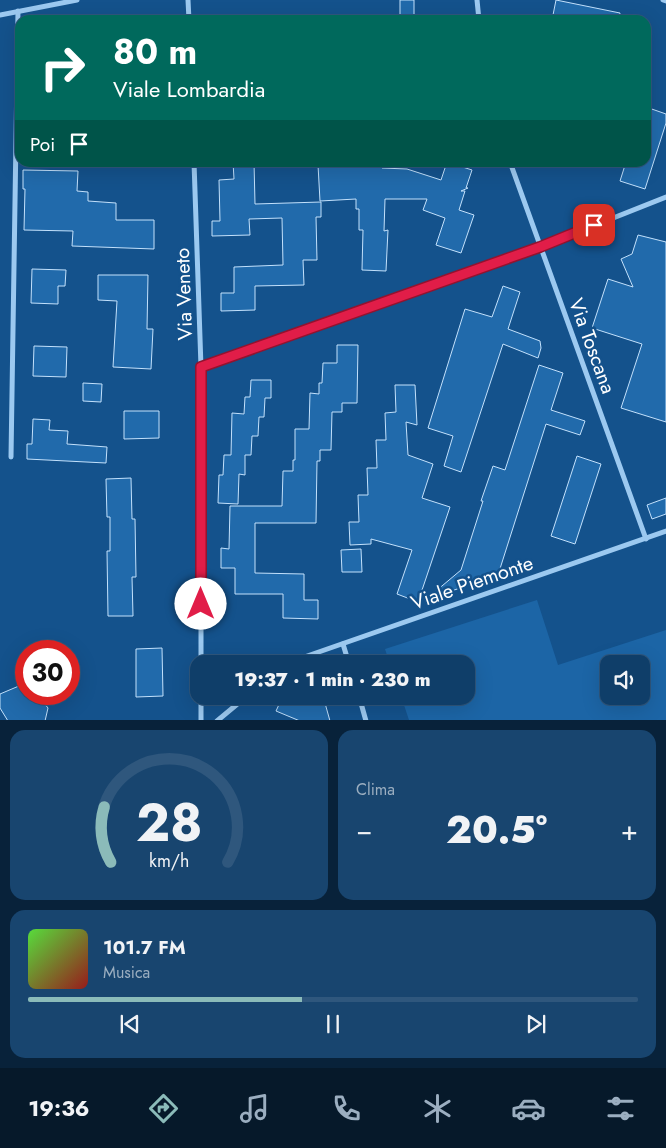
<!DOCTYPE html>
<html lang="it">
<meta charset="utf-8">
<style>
body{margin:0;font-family:Jost,sans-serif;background:#18456f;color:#f1f3f6;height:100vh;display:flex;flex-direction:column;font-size:19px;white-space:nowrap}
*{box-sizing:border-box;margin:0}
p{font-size:16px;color:#9baec0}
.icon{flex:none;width:28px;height:28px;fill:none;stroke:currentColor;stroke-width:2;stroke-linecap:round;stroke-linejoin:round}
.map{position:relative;height:720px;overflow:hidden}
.side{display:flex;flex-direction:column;gap:10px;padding:10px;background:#08223a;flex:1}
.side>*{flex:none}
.top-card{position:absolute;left:15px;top:15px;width:636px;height:152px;border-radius:15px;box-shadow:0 5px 20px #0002,0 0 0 1px #2f577d;background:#00695c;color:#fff;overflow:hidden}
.buttons{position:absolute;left:600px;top:655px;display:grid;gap:10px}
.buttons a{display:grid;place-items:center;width:50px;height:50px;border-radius:10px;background:#0f3e69;box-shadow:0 5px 20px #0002,0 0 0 1px #2f577d;font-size:25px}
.speed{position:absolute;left:15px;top:640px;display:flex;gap:10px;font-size:25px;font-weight:700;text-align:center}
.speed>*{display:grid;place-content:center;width:65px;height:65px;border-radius:50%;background:#0f3e69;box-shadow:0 5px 20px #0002,0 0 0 1px #2f577d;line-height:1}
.speed .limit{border:8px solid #d22;background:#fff;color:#111}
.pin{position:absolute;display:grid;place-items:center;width:42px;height:42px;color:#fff;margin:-21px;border-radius:10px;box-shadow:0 2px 8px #0006}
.me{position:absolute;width:55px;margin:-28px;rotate:0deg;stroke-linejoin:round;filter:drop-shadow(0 0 4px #0008)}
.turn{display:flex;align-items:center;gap:18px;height:105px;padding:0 15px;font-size:22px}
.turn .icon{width:65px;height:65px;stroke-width:2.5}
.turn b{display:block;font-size:35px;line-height:42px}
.then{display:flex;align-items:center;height:48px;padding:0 15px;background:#0003;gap:10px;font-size:19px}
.big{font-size:38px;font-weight:800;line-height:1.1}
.side .widget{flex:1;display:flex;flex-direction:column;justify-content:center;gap:8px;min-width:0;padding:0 18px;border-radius:15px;background:#18456f}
.side .dial{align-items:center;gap:0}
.dial svg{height:130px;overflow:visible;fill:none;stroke:#2f577d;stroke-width:7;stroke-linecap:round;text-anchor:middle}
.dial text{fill:#f1f3f6;stroke:none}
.song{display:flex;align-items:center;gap:15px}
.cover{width:60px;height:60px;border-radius:8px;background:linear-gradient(135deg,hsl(110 70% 55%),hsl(0 70% 35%))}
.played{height:5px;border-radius:2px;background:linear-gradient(90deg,#8bbbb9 45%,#2f577d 45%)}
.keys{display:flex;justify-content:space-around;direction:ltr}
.heat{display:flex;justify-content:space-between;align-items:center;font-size:28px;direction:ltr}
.side .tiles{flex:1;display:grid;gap:10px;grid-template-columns:1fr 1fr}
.widget:last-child{grid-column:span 2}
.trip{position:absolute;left:190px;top:655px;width:285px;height:50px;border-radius:15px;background:#0f3e69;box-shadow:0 5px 20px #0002,0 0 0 1px #2f577d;font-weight:800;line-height:50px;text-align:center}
.tab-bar{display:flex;height:80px;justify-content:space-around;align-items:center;background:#06192a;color:#9baec0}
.tab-bar .icon{width:35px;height:35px}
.tab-bar .selected{color:#8bbbb9}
.tab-bar b{font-size:22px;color:#f1f3f6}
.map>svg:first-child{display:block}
.green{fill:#1c65a6;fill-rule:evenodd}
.building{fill:#216aab;stroke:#c3e1fc}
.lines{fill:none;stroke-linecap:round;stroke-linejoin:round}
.minor{stroke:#9cc9f0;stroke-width:5}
.route-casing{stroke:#92132f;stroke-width:12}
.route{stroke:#e11d48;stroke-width:9}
.labels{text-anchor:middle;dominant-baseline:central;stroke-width:5;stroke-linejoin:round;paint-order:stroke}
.street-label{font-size:20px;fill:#fff;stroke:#14528c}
</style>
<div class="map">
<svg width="666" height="721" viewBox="0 0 666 721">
<rect width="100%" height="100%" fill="#14528c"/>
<path class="green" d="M 537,600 L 558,665 L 666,630 L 666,720 L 409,720 L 401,696 L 466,696 L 466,664 L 390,664 L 385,649 ZM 609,664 L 641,664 L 641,696 L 609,696 Z"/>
<g class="building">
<rect x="400" y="0" width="14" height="20"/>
<path d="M 556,0 L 620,13 L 619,20 L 552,20 Z"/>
<path d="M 646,107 L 666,114 L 666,123 L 645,189 L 620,181 L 626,162 L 646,162 Z"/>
<path d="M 233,162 L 254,162 L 255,204 L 321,202 L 321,217 L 316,217 L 317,260 L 303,260 L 304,285 L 255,286 L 255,310 L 221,311 L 221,293 L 234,293 L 234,267 L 283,265 L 282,218 L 249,219 L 250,235 L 212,236 L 212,221 L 220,221 L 219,180 L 234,179 Z"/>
<path d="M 356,162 L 382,162 L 382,168 L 407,169 L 441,180 L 447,162 L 472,170 L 466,188 L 468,188 L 461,191 L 465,191 L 459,210 L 474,215 L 461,253 L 436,245 L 445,218 L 423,210 L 427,199 L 385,199 L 384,231 L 388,230 L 386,271 L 362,270 L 363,230 L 359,230 L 359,209 L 356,209 L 356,199 L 320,201 L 318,165 Z"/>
<path d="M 23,170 L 78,171 L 77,191 L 88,192 L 88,201 L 116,203 L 116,220 L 154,220 L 154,249 L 72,246 L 73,231 L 24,230 L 25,189 L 23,189 Z"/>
<path d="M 638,235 L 666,242 L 666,422 L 621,408 L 642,344 L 592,328 L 608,279 L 633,287 L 621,259 L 632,254 Z"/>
<path d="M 32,269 L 66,270 L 65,286 L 58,286 L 58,304 L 31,303 Z"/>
<path d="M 98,275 L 148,275 L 147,329 L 153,329 L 151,369 L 113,367 L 117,301 L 98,300 Z"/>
<path d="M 503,286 L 520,292 L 508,329 L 540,341 L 541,348 L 538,358 L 503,344 L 461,472 L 444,466 L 453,436 L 428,428 L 465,309 L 492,317 Z"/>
<path d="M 337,345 L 358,345 L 357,403 L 342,403 L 342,412 L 332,412 L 331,450 L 320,450 L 320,461 L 317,461 L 316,523 L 255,523 L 255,573 L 304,574 L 304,600 L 318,600 L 318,619 L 283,618 L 283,594 L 235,594 L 235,568 L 221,568 L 221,548 L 229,549 L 230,506 L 282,506 L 283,471 L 293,471 L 293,460 L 295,460 L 295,429 L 309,429 L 310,393 L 319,394 L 319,383 L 322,383 L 323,363 L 337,363 Z"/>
<path d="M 34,346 L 67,347 L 66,377 L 33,376 Z"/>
<path d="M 539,365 L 563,373 L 551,410 L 585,421 L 580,435 L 546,424 L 498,575 L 431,598 L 430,596 L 461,570 L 483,501 L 481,501 L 493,466 L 505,470 Z"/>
<path d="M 251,380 L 271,380 L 271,398 L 265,398 L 264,417 L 259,417 L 258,436 L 252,436 L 251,455 L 245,455 L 245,475 L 239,474 L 238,504 L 218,503 L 219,475 L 223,475 L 224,455 L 231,455 L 232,413 L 244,414 L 245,397 L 250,397 Z"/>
<path d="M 83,383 L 102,384 L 101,402 L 83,401 Z"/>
<path d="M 395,385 L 415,385 L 417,425 L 406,422 L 408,455 L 433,464 L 422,498 L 450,507 L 418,602 L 397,594 L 412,550 L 371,539 L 371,544 L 350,545 L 349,522 L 359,522 L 358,495 L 368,495 L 367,468 L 377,468 L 376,440 L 386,440 L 385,413 L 396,412 Z"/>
<path d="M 124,411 L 159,411 L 159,438 L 124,439 Z"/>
<path d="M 33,419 L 50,420 L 49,430 L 68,431 L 67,444 L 107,447 L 106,463 L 27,459 L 27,444 L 32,444 Z"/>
<path d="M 577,456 L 601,464 L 575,544 L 551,536 Z"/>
<path d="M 131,478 L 132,519 L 135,519 L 136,577 L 132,577 L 133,616 L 108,616 L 107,551 L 110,551 L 110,517 L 107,517 L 106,479 Z"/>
<path d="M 666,498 L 666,514 L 652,519 L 647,505 Z"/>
<path d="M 361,549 L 362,572 L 342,572 L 341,550 Z"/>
<path d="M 162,648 L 163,696 L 136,697 L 136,649 Z"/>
<path d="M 26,683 L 26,694 L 37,694 L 48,708 L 45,721 L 8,721 L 0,708 L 0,694 Z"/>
<path d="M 283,696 L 323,696 L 330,721 L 300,721 L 276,711 Z"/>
</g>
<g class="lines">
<g class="minor">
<path d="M 188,0 L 189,20"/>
<path d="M 477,0 L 479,20"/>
<path d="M 663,0 L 666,1"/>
<path d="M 0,15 L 77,0"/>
<path d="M 194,162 L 201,367 L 201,664"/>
<path d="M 510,162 L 646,539"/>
<path d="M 201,367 L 540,247 L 666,197"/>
<path d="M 11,457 L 18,11"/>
<path d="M 343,644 L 349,664"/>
<path d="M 288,664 L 290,662 L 666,531"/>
<path d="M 359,696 L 366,721"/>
<path d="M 201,721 L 201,696"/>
<path d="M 217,721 L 247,696"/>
</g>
</g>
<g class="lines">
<defs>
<path id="route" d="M 201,604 L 201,367 L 540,247 L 594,225"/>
</defs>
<use href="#route" class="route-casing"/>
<use href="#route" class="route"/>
</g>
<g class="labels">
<g class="street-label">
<text transform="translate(184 294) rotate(-92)">Via Veneto</text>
<text transform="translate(592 346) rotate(70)">Via Toscana</text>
<text transform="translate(472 583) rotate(-19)">Viale Piemonte</text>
</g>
</g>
</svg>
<div class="buttons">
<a><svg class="icon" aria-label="sound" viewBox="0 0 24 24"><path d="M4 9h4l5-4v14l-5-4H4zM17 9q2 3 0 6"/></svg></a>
</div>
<div class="speed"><div class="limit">30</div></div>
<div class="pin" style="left:594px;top:225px;background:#d93025"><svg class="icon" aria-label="arrive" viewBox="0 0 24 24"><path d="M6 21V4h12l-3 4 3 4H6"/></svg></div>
<svg class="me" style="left:201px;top:604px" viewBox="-20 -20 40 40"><circle r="19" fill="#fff"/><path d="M0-13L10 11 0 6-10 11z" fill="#e11d48"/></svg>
<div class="trip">19:37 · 1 min · 230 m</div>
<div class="top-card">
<div class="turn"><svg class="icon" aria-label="right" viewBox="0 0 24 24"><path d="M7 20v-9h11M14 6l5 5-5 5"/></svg><div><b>80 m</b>Viale Lombardia</div></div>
<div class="then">Poi<svg class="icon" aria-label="arrive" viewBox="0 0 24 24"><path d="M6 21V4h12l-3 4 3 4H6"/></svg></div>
</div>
</div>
<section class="side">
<div class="tiles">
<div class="widget dial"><svg viewBox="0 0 100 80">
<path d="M14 69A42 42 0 1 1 86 69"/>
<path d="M14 69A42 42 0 0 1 10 35" stroke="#8bbbb9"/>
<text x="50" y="56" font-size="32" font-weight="700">28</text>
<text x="50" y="72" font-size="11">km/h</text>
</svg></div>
<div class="widget"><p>Clima</p>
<div class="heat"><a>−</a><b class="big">20.5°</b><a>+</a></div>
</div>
<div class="widget">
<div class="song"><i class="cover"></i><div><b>101.7 FM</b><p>Musica</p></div></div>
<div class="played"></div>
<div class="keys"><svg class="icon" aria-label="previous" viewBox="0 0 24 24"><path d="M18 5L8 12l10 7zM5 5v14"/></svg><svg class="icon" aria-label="pause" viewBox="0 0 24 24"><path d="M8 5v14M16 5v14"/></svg><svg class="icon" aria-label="next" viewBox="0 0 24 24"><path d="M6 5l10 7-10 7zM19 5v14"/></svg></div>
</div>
</div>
</section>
<nav class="tab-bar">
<b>19:36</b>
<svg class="icon selected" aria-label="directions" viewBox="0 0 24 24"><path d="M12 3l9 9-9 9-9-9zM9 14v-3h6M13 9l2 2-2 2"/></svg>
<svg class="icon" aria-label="music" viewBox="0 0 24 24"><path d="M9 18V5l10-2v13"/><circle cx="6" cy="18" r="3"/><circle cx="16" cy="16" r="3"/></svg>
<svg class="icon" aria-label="phone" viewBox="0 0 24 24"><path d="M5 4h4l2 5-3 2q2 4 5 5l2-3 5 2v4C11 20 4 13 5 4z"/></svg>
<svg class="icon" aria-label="climate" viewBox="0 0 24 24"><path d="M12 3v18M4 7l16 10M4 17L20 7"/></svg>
<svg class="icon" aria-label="car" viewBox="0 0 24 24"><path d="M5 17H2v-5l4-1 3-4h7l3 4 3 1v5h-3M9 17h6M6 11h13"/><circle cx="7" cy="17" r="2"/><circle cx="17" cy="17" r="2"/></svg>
<svg class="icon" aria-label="filters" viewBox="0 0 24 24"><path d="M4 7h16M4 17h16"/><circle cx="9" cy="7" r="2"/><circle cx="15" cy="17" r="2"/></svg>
</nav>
